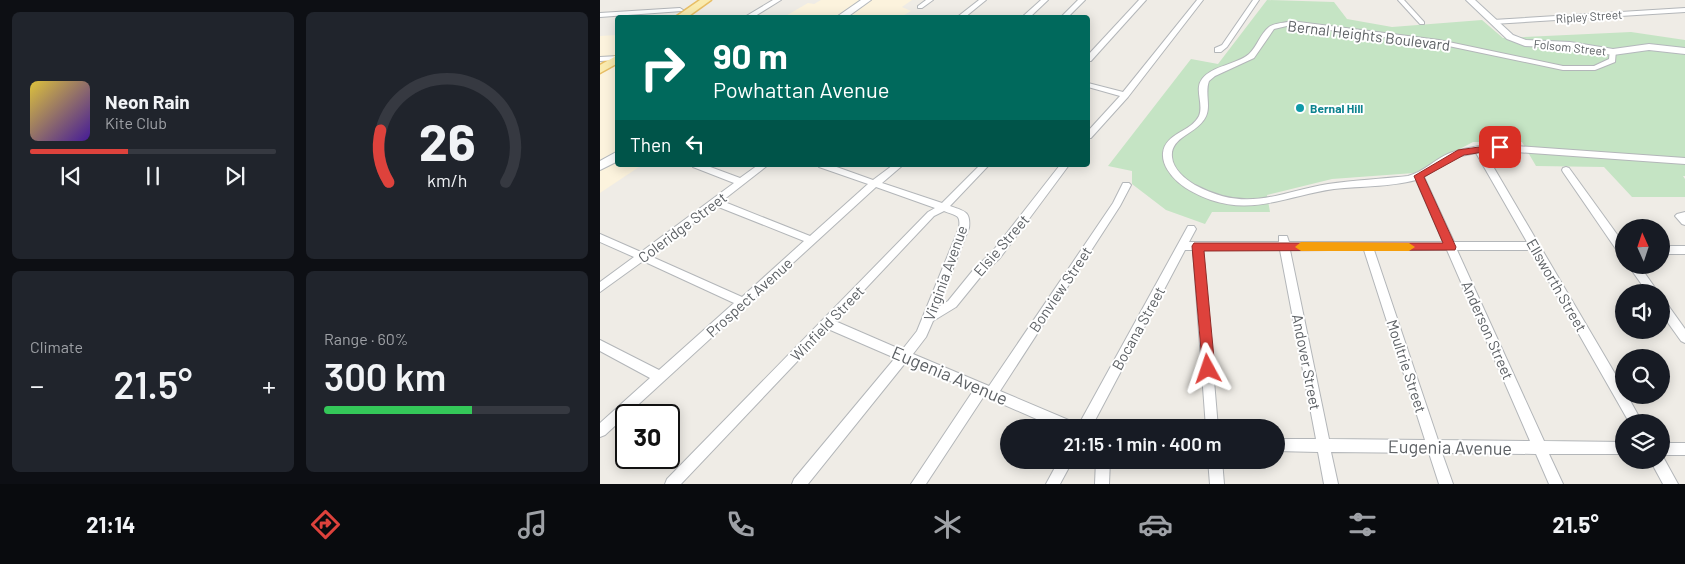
<!DOCTYPE html>
<meta charset="utf-8">
<style>
body{margin:0;font-family:Barlow,sans-serif;background:#20242c;color:#f1f3f6;height:100vh;display:flex;flex-direction:column;font-size:19px;white-space:nowrap}
*{box-sizing:border-box;margin:0}
p{font-size:16px;color:#9ea1a6}
.icon{flex:none;width:28px;height:28px;fill:none;stroke:currentColor;stroke-width:2;stroke-linecap:round;stroke-linejoin:round}
.map{position:relative;flex:1;overflow:hidden}
.panel{display:flex;flex-direction:column;gap:12px;padding:12px;background:#0d0f14;width:600px}
.panel>*{flex:none}
.guide{position:absolute;left:15px;top:15px;width:475px;height:152px;border-radius:5px;box-shadow:0 2px 12px #0003;background:#00695c;color:#fff;overflow:hidden}
.needle{width:32px;rotate:357deg}
.tools{position:absolute;left:1015px;top:219px;display:grid;gap:10px}
.tools a{display:grid;place-items:center;width:55px;height:55px;border-radius:50%;background:#171b24;box-shadow:0 2px 12px #0003;font-size:25px}
.speed{position:absolute;left:15px;top:404px;display:flex;gap:10px;font-size:25px;font-weight:700;text-align:center}
.speed>*{display:grid;place-content:center;width:65px;height:65px;border-radius:50%;background:#171b24;box-shadow:0 2px 12px #0003;line-height:1}
.speed .limit{border:2px solid #111;border-radius:8px;background:#fff;color:#111}
.pin{position:absolute;display:grid;place-items:center;width:42px;height:42px;color:#fff;margin:-21px;border-radius:10px;box-shadow:0 2px 8px #0006}
.me{position:absolute;width:55px;margin:-28px;rotate:355deg;stroke-linejoin:round;filter:drop-shadow(0 0 4px #0008)}
.turn{display:flex;align-items:center;gap:18px;height:105px;padding:0 15px;font-size:22px}
.turn .icon{width:65px;height:65px;stroke-width:2.5}
.turn b{display:block;font-size:35px;line-height:42px}
.then{display:flex;align-items:center;height:48px;padding:0 15px;background:#0003;gap:10px;font-size:19px}
.big{font-size:38px;font-weight:600;line-height:1.1}
.panel .tile{flex:1;display:flex;flex-direction:column;justify-content:center;gap:8px;min-width:0;padding:0 18px;border-radius:8px;background:#20242c}
.panel .dial{align-items:center;gap:0}
.dial svg{height:130px;overflow:visible;fill:none;stroke:#363941;stroke-width:7;stroke-linecap:round;text-anchor:middle}
.dial text{fill:#f1f3f6;stroke:none}
.song{display:flex;align-items:center;gap:15px}
.cover{width:60px;height:60px;border-radius:8px;background:linear-gradient(135deg,hsl(50 70% 55%),hsl(260 70% 35%))}
.played{height:5px;border-radius:2px;background:linear-gradient(90deg,#de423c 40%,#363941 40%)}
.keys{display:flex;justify-content:space-around;direction:ltr}
.heat{display:flex;justify-content:space-between;align-items:center;font-size:28px;direction:ltr}
.charge{height:8px;border-radius:4px;background:linear-gradient(90deg,#34c759 60%,#363941 0)}
.panel .tiles{flex:1;display:grid;gap:12px;grid-template-columns:repeat(2,1fr)}
.trip{position:absolute;left:400px;top:419px;width:285px;height:50px;border-radius:25px;background:#171b24;box-shadow:0 2px 12px #0003;font-weight:600;line-height:50px;text-align:center}
.dock{display:flex;height:80px;justify-content:space-around;align-items:center;background:#090b0e;color:#9ea1a6}
.dock .icon{width:35px;height:35px}
.dock .selected{color:#de423c}
.dock b{font-size:22px;color:#f1f3f6}
main{display:flex;flex:1;min-height:0}
.map>svg:first-child{display:block}
.commercial{fill:#fcf3dd}
.green{fill:#c5e4c4}
.lines{fill:none;stroke-linecap:round;stroke-linejoin:round}
.street-casing{stroke:#b3b6b9;stroke-width:2}
.secondary-casing{stroke:#b4b8bc;stroke-width:2}
.primary-casing{stroke:#e8be65;stroke-width:3}
.street{fill:#fff;fill-rule:evenodd}
.secondary{fill:#fff;fill-rule:evenodd}
.primary{fill:#faebaf;fill-rule:evenodd}
.route{fill:#de423c;stroke:#902b27}
.slow{fill:#f59e0b}
.culture-dot{fill:#0f9aa8;stroke:#fff;stroke-width:2}
.labels{text-anchor:middle;dominant-baseline:central;stroke-width:4;stroke-linejoin:round;paint-order:stroke}
.far-street-label{font-size:12px;fill:#5d6165;stroke:#fff}
.far-culture-label{font-size:12px;font-weight:bold;fill:#0d838f;stroke:#fff;text-anchor:start}
.street-label{font-size:15px;fill:#5d6165;stroke:#fff}
.near-street-label{font-size:18px;fill:#5d6165;stroke:#fff}
</style>
<main>
<section class="panel">
<div class="tiles">
<div class="tile">
<div class="song"><i class="cover"></i><div><b>Neon Rain</b><p>Kite Club</p></div></div>
<div class="played"></div>
<div class="keys"><svg class="icon" aria-label="previous" viewBox="0 0 24 24"><path d="M18 5L8 12l10 7zM5 5v14"/></svg><svg class="icon" aria-label="pause" viewBox="0 0 24 24"><path d="M8 5v14M16 5v14"/></svg><svg class="icon" aria-label="next" viewBox="0 0 24 24"><path d="M6 5l10 7-10 7zM19 5v14"/></svg></div>
</div>
<div class="tile dial"><svg viewBox="0 0 100 80">
<path d="M14 69A42 42 0 1 1 86 69"/>
<path d="M14 69A42 42 0 0 1 9 37" stroke="#de423c"/>
<text x="50" y="56" font-size="32" font-weight="700">26</text>
<text x="50" y="72" font-size="11">km/h</text>
</svg></div>
<div class="tile"><p>Climate</p>
<div class="heat"><a>−</a><b class="big">21.5°</b><a>+</a></div>
</div>
<div class="tile"><p>Range · 60%</p><b class="big">300 km</b><div class="charge"></div></div>
</div>
</section>
<div class="map">
<svg width="1085" height="484" viewBox="0 0 1085 484">
<rect width="100%" height="100%" fill="#efece6"/>
<g class="commercial">
<path d="M 221,0 L 312,0 L 302,7 L 311,11 L 301,17 L 182,18 L 208,3 L 214,4 Z"/>
<path d="M 17,35 L 18,165 L 42,165 L 0,193 L 0,70 L 16,59 L 0,59 L 0,36 Z"/>
</g>
<path class="green" d="M 667,0 L 734,2 L 747,19 L 792,27 L 882,20 L 903,38 L 1031,32 L 1085,40 L 1085,176 L 1083,176 L 1085,179 L 1085,197 L 1032,197 L 1004,167 L 936,166 L 922,142 L 873,142 L 814,173 L 732,179 L 667,195 L 670,212 L 612,212 L 605,224 L 566,210 L 532,184 L 532,171 L 508,166 L 591,59 L 618,64 Z"/>
<g class="lines">
<defs>
<g id="street">
<path d="M 173,0 L 181,0 L 152,18 L 143,18 Z"/>
<path d="M 326,0 L 333,0 L 322,8 L 318,8 L 318,6 Z"/>
<path d="M 379,0 L 386,0 L 364,18 L 356,18 Z"/>
<path d="M 441,0 L 448,0 L 429,18 L 421,18 Z"/>
<path d="M 478,0 L 485,0 L 467,18 L 460,18 Z"/>
<path d="M 539,0 L 546,0 L 491,61 L 488,61 L 488,55 Z"/>
<path d="M 597,0 L 603,0 L 528,97 L 491,138 L 488,138 L 488,131 L 520,96 L 488,87 L 488,83 L 523,92 Z"/>
<path d="M 653,0 L 659,0 L 627,47 L 621,52 L 615,52 L 615,48 L 622,45 Z"/>
<path d="M 798,0 L 804,0 L 824,22 L 824,24 L 820,24 Z"/>
<path d="M 80,8 L 83,10 L 82,11 L 0,17 L 0,13 Z"/>
<path d="M 1085,8 L 1085,12 L 893,24 L 890,22 L 893,20 Z"/>
<path d="M 691,21 L 839,40 L 963,66 L 994,66 L 1009,59 L 1010,50 L 1016,50 L 1015,62 L 995,70 L 963,70 L 839,44 L 691,25 L 674,29 L 654,58 L 615,76 L 609,81 C 604,95 613,109 603,121 C 594,134 570,138 572,157 C 573,169 585,179 595,185 C 648,213 675,193 728,184 C 755,180 781,179 808,176 C 824,172 835,159 850,153 C 863,148 877,147 889,144 L 1085,158 L 1085,164 L 889,150 L 884,151 L 1024,389 L 1024,395 L 1027,395 L 1042,422 L 1029,422 L 931,250 L 857,250 L 944,441 L 1024,442 L 1024,454 L 949,454 L 963,484 L 949,484 L 936,454 L 842,453 L 853,484 L 839,484 L 829,453 L 731,452 L 738,484 L 724,484 L 718,452 L 676,451 L 676,439 L 716,439 L 680,250 L 603,250 L 618,428 L 606,428 L 593,250 L 585,250 L 491,428 L 457,428 L 384,396 L 326,484 L 311,484 L 373,391 L 306,362 L 208,484 L 192,484 L 194,479 L 295,358 L 228,329 L 81,484 L 65,484 L 67,479 L 328,212 L 335,208 L 276,187 L 5,435 L 0,437 L 0,423 L 50,378 L 0,351 L 0,340 L 59,370 L 134,303 L 43,261 L 0,292 L 0,282 L 34,257 L 0,242 L 0,234 L 41,252 L 134,183 L 93,167 L 92,165 L 105,165 L 140,178 L 158,165 L 168,165 L 122,201 L 210,236 L 268,184 L 219,167 L 218,165 L 231,165 L 273,180 L 293,165 L 303,165 L 282,183 L 342,203 L 380,165 L 389,165 L 350,206 C 364,211 371,211 369,228 L 338,307 L 348,301 L 374,269 L 392,252 L 460,165 L 469,165 L 400,258 L 382,275 L 356,307 L 333,321 L 326,337 L 313,354 L 389,386 L 513,203 L 523,183 L 529,183 L 531,185 L 520,206 L 400,391 L 478,424 L 478,426 L 588,226 L 594,226 L 596,229 L 589,242 L 679,242 L 679,236 L 687,236 L 689,242 L 843,242 L 816,180 C 790,187 761,186 734,189 C 690,195 655,215 611,200 C 600,196 587,190 578,182 C 570,175 562,164 563,153 C 565,133 591,132 599,116 C 604,104 594,89 602,79 C 613,65 636,65 649,54 C 657,47 660,34 669,27 C 674,23 685,23 691,21 ZM 876,153 L 927,242 L 854,242 L 824,177 L 856,157 ZM 116,206 L 204,241 L 142,297 L 50,256 ZM 344,211 C 356,216 361,214 359,228 L 317,331 L 302,350 L 235,321 L 334,216 ZM 690,250 L 764,250 L 825,440 L 729,439 ZM 774,250 L 847,250 L 930,441 L 838,440 Z"/>
<path d="M 18,56 L 18,60 L 0,61 L 0,57 Z"/>
<path d="M 966,167 L 969,168 L 1024,244 L 1024,256 L 1020,255 L 963,172 L 962,170 L 963,168 Z"/>
<path d="M 1085,212 L 1085,225 L 1082,224 L 1075,216 L 1077,214 Z"/>
<rect x="1061" y="246" width="24" height="8"/>
<path d="M 1028,265 L 1039,265 L 1058,292 L 1047,292 Z"/>
<path d="M 1061,300 L 1065,301 L 1085,329 L 1085,343 L 1081,341 L 1061,313 Z"/>
<path d="M 1061,443 L 1085,443 L 1085,455 L 1062,455 L 1078,484 L 1063,484 L 1050,460 L 1061,460 Z"/>
<path d="M 459,460 L 473,460 L 460,484 L 446,484 Z"/>
<path d="M 496,460 L 510,460 L 509,484 L 495,484 Z"/>
<path d="M 608,460 L 622,460 L 624,484 L 610,484 Z"/>
</g>
<g id="secondary">
<path d="M 261,0 L 271,0 L 246,18 L 235,18 Z"/>
<path d="M 866,0 L 875,0 L 913,35 L 926,40 L 970,42 L 1013,49 L 1049,44 L 1085,48 L 1085,54 L 1049,50 L 1013,55 L 970,48 L 925,46 L 907,39 Z"/>
<path d="M 18,151 L 18,161 L 0,170 L 0,161 Z"/>
</g>
<g id="primary">
<path d="M 100,0 L 111,0 L 86,18 L 74,18 Z"/>
<path d="M 18,55 L 18,63 L 0,73 L 0,65 Z"/>
</g>
</defs>
<use href="#street" class="street-casing"/>
<use href="#secondary" class="secondary-casing"/>
<use href="#primary" class="primary-casing"/>
<use href="#street" class="street"/>
<use href="#secondary" class="secondary"/>
<use href="#primary" class="primary"/>
</g>
<path class="route" d="M 900,144 L 905,147 L 904,149 L 864,155 L 824,177 L 856,247 L 855,250 L 604,251 L 615,369 L 613,373 L 608,375 L 603,373 L 592,246 L 594,243 L 843,243 L 814,176 L 858,150 Z"/>
<path class="slow" d="M 701,242 L 809,243 L 815,247 L 809,251 L 701,251 L 695,247 Z"/>
<circle class="culture-dot" cx="700" cy="108" r="5"/>
<g class="labels">
<g class="far-street-label">
<text transform="translate(989 16) rotate(-4)">Ripley Street</text>
<text transform="translate(970 47) rotate(6)">Folsom Street</text>
</g>
<g class="far-culture-label">
<text x="710" y="108">Bernal Hill</text>
</g>
<g class="street-label">
<text transform="translate(769 35) rotate(7)">Bernal Heights Boulevard</text>
<text transform="translate(82 227) rotate(-37)">Coleridge Street</text>
<text transform="translate(401 245) rotate(-49)">Elsie Street</text>
<text transform="translate(345 273) rotate(-70)">Virginia Avenue</text>
<text transform="translate(957 285) rotate(60)">Ellsworth Street</text>
<text transform="translate(460 289) rotate(-56)">Bonview Street</text>
<text transform="translate(149 297) rotate(-42)">Prospect Avenue</text>
<text transform="translate(227 323) rotate(-46)">Winfield Street</text>
<text transform="translate(538 328) rotate(-61)">Bocana Street</text>
<text transform="translate(888 330) rotate(66)">Anderson Street</text>
<text transform="translate(707 362) rotate(79)">Andover Street</text>
<text transform="translate(807 366) rotate(72)">Moultrie Street</text>
</g>
<g class="near-street-label">
<text transform="translate(350 375) rotate(23)">Eugenia Avenue</text>
<text transform="translate(850 447) rotate(1)">Eugenia Avenue</text>
</g>
</g>
</svg>
<div class="tools">
<a><svg class="needle" viewBox="-14 -14 28 28"><path d="M0-13l5 13h-10z" fill="#e53935"/><path d="M0 13l5-13h-10z" fill="#9ea1a6"/></svg></a>
<a><svg class="icon" aria-label="sound" viewBox="0 0 24 24"><path d="M4 9h4l5-4v14l-5-4H4zM17 9q2 3 0 6"/></svg></a>
<a><svg class="icon" aria-label="search" viewBox="0 0 24 24"><circle cx="10" cy="10" r="6"/><path d="M15 15l6 6"/></svg></a>
<a><svg class="icon" aria-label="layers" viewBox="0 0 24 24"><path d="M12 4l9 5-9 5-9-5zM3 14l9 5 9-5"/></svg></a>
</div>
<div class="speed"><div class="limit">30</div></div>
<div class="pin" style="left:900px;top:147px;background:#d93025"><svg class="icon" aria-label="arrive" viewBox="0 0 24 24"><path d="M6 21V4h12l-3 4 3 4H6"/></svg></div>
<svg class="me" style="left:608px;top:369px" viewBox="-20 -20 40 40"><path d="M0-17L14 15 0 8-14 15z" fill="#de423c" stroke="#fff" stroke-width="4"/></svg>
<div class="trip">21:15 · 1 min · 400 m</div>
<div class="guide">
<div class="turn"><svg class="icon" aria-label="right" viewBox="0 0 24 24"><path d="M7 20v-9h11M14 6l5 5-5 5"/></svg><div><b>90 m</b>Powhattan Avenue</div></div>
<div class="then">Then<svg class="icon" aria-label="left" viewBox="0 0 24 24"><path d="M17 20v-9H6M10 6l-5 5 5 5"/></svg></div>
</div>
</div>
</main>
<nav class="dock">
<b>21:14</b>
<svg class="icon selected" aria-label="directions" viewBox="0 0 24 24"><path d="M12 3l9 9-9 9-9-9zM9 14v-3h6M13 9l2 2-2 2"/></svg>
<svg class="icon" aria-label="music" viewBox="0 0 24 24"><path d="M9 18V5l10-2v13"/><circle cx="6" cy="18" r="3"/><circle cx="16" cy="16" r="3"/></svg>
<svg class="icon" aria-label="phone" viewBox="0 0 24 24"><path d="M5 4h4l2 5-3 2q2 4 5 5l2-3 5 2v4C11 20 4 13 5 4z"/></svg>
<svg class="icon" aria-label="climate" viewBox="0 0 24 24"><path d="M12 3v18M4 7l16 10M4 17L20 7"/></svg>
<svg class="icon" aria-label="car" viewBox="0 0 24 24"><path d="M5 17H2v-5l4-1 3-4h7l3 4 3 1v5h-3M9 17h6M6 11h13"/><circle cx="7" cy="17" r="2"/><circle cx="17" cy="17" r="2"/></svg>
<svg class="icon" aria-label="filters" viewBox="0 0 24 24"><path d="M4 7h16M4 17h16"/><circle cx="9" cy="7" r="2"/><circle cx="15" cy="17" r="2"/></svg>
<b>21.5°</b>
</nav>
